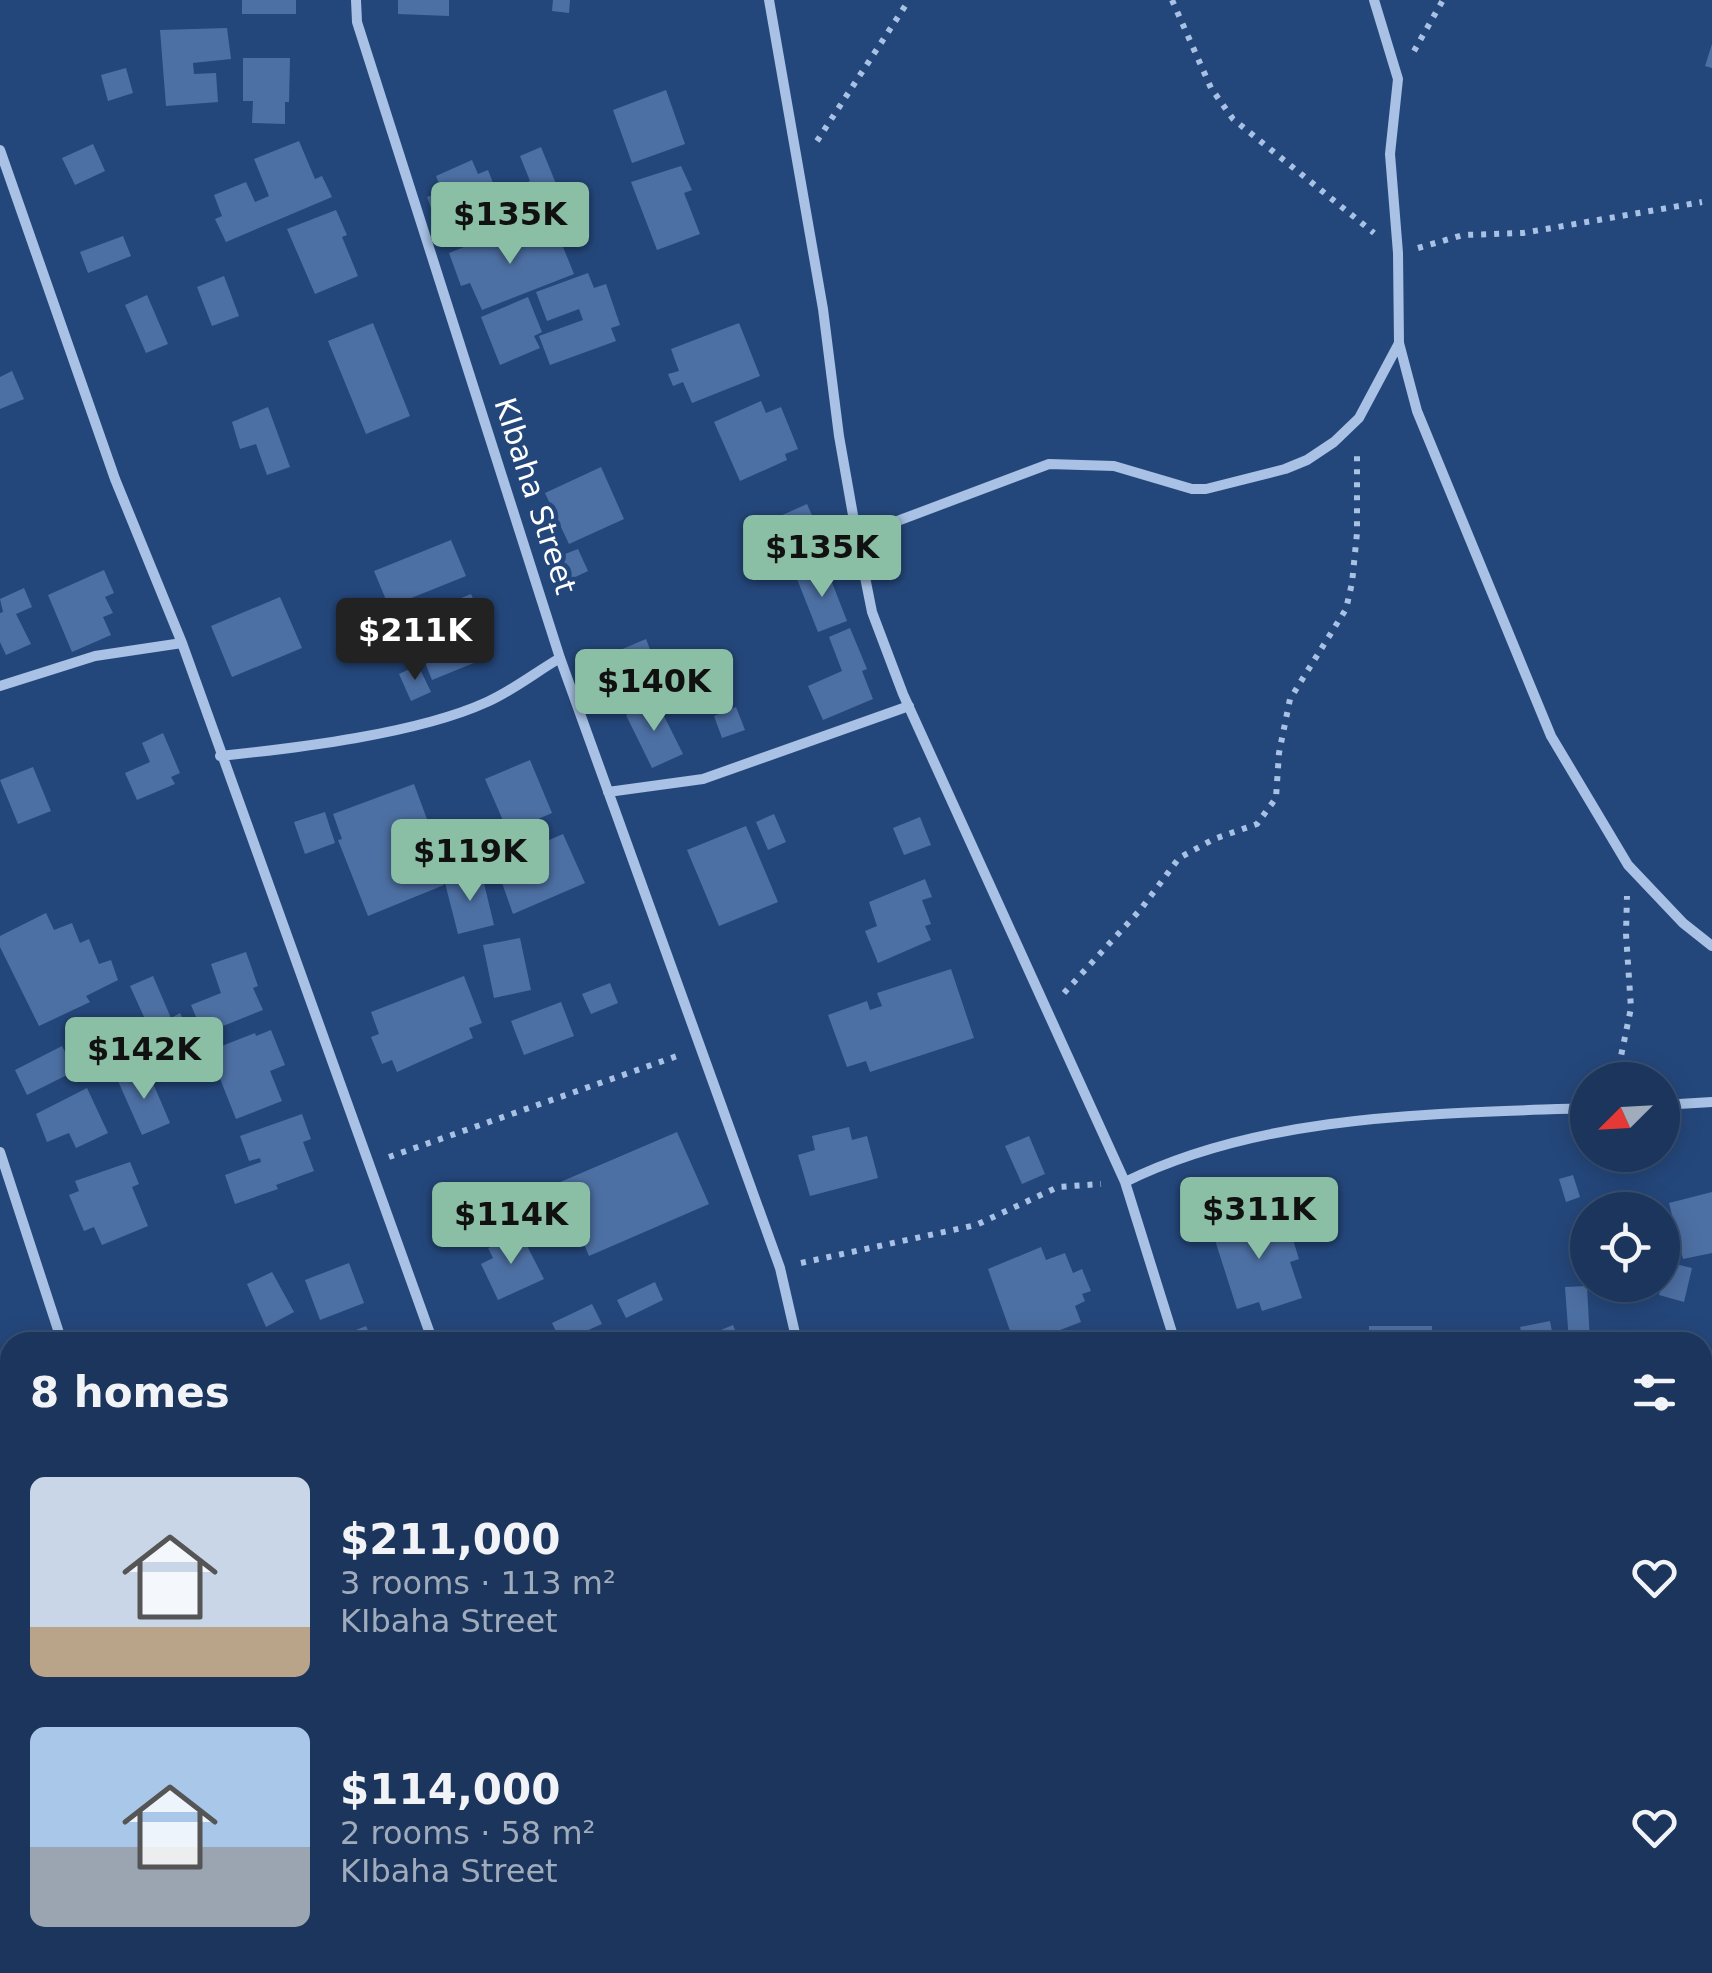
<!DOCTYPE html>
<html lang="en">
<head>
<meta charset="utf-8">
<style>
	body { margin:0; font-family:"DejaVu Sans",sans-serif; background:#243d62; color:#f1f3f6; height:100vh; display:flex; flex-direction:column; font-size:38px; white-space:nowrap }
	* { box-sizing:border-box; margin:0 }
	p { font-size:32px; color:#a0abbb }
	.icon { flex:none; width:55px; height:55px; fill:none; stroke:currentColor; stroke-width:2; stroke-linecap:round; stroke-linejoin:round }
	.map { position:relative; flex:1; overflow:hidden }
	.side { position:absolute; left:0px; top:1332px; width:1712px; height:642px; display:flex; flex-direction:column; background:#1b355c; border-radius:30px 30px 0 0; box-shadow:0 5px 25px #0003,0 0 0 2px #395072 }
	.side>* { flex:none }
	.needle { width:65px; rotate:246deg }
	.controls { position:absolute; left:1570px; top:1062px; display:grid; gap:20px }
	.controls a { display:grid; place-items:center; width:110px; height:110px; border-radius:50%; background:#1b355c; box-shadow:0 5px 25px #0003,0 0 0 2px #395072; font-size:50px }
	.price { position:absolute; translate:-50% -85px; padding:0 22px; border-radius:10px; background:#8abfa5; color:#111; font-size:32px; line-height:65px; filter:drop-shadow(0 2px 5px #0008) }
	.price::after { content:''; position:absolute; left:50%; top:60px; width:30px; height:22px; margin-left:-15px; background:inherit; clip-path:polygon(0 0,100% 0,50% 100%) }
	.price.on { background:#222; color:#fff }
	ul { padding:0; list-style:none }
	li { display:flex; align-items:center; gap:30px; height:250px; padding:0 30px }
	li span { display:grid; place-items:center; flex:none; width:280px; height:200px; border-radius:15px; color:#555 }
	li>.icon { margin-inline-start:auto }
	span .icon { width:120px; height:120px; fill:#fffc; stroke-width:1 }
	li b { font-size:42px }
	h2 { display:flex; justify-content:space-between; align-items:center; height:120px; padding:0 30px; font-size:42px }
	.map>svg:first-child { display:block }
</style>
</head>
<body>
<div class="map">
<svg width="1712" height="1973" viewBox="0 0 1712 1973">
	<rect width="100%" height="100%" fill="#24477b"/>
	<!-- building -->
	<path fill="#4d70a4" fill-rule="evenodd" d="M242,0H296V14H242Z
		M398,0H449V16L398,14Z
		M553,0H570L569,13L552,11Z
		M227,28L231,59L193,63L194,74L216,73L218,102L166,106L160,30Z
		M1712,44V68L1705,66Z
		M243,58H290L289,102H285V124L252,123L253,101H243Z
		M126,68L133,93L108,101L101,75Z
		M666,90L685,144L632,163L613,110Z
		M299,141L315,179L322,176L332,197L226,242L215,219L222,216L214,195L246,182L255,202L269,196L254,159Z
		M93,144L105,171L75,185L62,158Z
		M541,147L561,196L509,217L499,194L530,181L520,156Z
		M472,160L478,174L488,170L505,214L441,236L427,197L442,191L436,176Z
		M681,166L692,190L684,193L700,234L657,250L631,182Z
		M336,210L347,235L342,237L358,276L315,294L287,229Z
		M509,229L516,248L557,232L574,274L482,310L470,283L461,286L449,253Z
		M123,236L131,256L88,273L80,252Z
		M588,273L594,288L606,284L620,325L611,328L616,341L550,365L539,336L583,320L579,309L547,321L536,292Z
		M224,276L239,316L212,326L197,287Z
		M147,295L168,344L146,353L125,305Z
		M528,297L542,332L534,336L540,348L500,365L481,317Z
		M373,323L410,416L366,434L328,341Z
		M739,323L760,376L692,403L683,382L673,386L668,374L679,371L671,349Z
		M12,371L24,399L0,409V377Z
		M761,401L766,413L781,407L798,449L785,454L787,460L740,481L714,422Z
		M268,407L290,467L267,475L256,444L240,449L232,422Z
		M601,467L624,519L569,544L545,493Z
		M807,504L819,531L781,548L769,521Z
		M451,540L466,576L389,607L374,571Z
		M578,549L588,571L571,579L560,556Z
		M826,567L847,621L818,632L797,579Z
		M104,570L114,593L105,597L113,613L103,617L111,635L72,652L48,595Z
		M24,588L32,607L16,614L31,644L6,655L0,642V613L3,612L0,599Z
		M471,594L484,623L478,625L491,656L432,680L408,620Z
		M280,597L302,648L232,677L211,626Z
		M850,628L867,669L862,671L873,699L823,720L808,686L842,671L829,637Z
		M646,639L662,680L615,699L599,659Z
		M418,665L431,692L411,701L399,674Z
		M656,700L683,754L652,768L626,715Z
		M736,707L745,730L722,738L714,716Z
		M163,733L180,773L171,777L175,784L137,800L125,773L150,762L142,743Z
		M530,760L552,813L508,832L485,779Z
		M33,767L51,811L18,824L0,780Z
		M414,784L445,868L438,870L444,885L368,916L338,840L342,839L333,814ZM405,851L413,872L405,875L397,854Z
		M325,812L335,843L305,854L294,822Z
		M774,814L786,842L768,850L756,822Z
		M920,817L931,845L904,855L893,828Z
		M746,826L778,902L719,926L687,850Z
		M563,834L585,883L513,914L490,849L514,840L519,853Z
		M482,875L494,925L458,934L445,883Z
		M925,879L932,897L922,900L931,924L925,926L931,940L878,963L865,931L877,926L869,902Z
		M46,913L54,930L72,923L80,943L89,939L99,964L111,960L118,980L86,996L90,1002L39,1026L0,947V936Z
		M520,938L531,990L494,998L483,945Z
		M246,952L258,986L253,988L263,1010L203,1034L191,1005L221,993L211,964Z
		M951,969L974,1038L870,1072L866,1061L847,1067L828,1015L867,1001L870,1010L882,1006L877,993Z
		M153,976L171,1018L180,1013L195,1043L156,1061L143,1030L149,1028L130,986Z
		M464,976L482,1023L469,1028L473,1038L397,1072L392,1060L382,1064L371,1037L379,1034L371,1012Z
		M610,983L618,1003L591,1014L582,994Z
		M561,1002L574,1036L524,1055L511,1021Z
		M271,1030L285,1065L270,1071L282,1101L236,1119L209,1051L255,1033L256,1036Z
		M62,1046L75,1071L27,1095L15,1070Z
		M147,1069L170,1123L142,1135L118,1081Z
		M87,1088L108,1133L76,1148L69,1133L47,1142L36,1114Z
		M302,1114L311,1139L303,1142L314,1171L276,1185L278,1189L235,1204L225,1175L261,1162L260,1158L249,1161L240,1136Z
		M849,1127L852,1140L867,1136L878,1178L810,1196L798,1155L815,1150L812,1136Z
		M677,1132L709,1204L589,1256L558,1183Z
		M1029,1136L1045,1174L1022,1184L1005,1146Z
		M130,1162L139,1184L132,1187L148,1226L102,1245L94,1227L84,1231L69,1195L79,1191L75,1181Z
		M1573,1175L1580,1197L1566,1202L1559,1179Z
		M1712,1192V1253L1683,1259L1669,1203Z
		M1268,1209L1272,1219L1276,1218L1280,1233L1290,1230L1299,1259L1290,1262L1302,1298L1262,1311L1259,1302L1237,1309L1214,1237L1227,1233L1224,1226Z
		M1588,1229V1281L1583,1282L1575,1231Z
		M521,1234L544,1279L498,1300L481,1264L493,1258L488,1248Z
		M1041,1247L1046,1260L1065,1253L1073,1273L1082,1269L1091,1291L1082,1294L1085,1301L1075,1306L1081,1322L1029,1342L1024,1339L1014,1342L988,1269Z
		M1667,1262L1692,1268L1684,1302L1659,1295Z
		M349,1263L364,1303L320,1320L305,1280Z
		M272,1272L294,1312L266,1327L247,1284Z
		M655,1282L663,1300L626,1318L617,1300Z
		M1587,1286L1590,1342H1569L1565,1287Z
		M592,1304L602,1324L561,1342L552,1323Z
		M1550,1321L1554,1342H1524L1520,1327Z
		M733,1325L740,1342H706L704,1337Z
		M366,1326L373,1342H326Z
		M1369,1326H1432V1342H1369Z
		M1513,1331L1514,1342H1487L1486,1332Z
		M1688,1331L1692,1342H1673L1671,1337Z
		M1712,1724V1768L1702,1765V1751Z
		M1702,1795H1712V1878H1702Z
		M0,1937H2L8,1973H0Z
		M692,1965H740L741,1973H693Z
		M822,1965H874L875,1967L824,1973Z
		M1000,1965H1048L1049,1973H1000Z
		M1139,1965H1202V1973H1139Z
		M1632,1965H1700L1699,1973H1631Z"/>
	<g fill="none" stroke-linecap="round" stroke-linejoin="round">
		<!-- path -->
		<path stroke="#a8c1e4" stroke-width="6" stroke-dasharray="5 8" stroke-linecap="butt" d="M1172,0L1211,88L1233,119L1374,233
			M1414,51L1443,0
			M817,141L909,0
			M1418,248L1463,235L1523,233L1702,202
			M1064,993L1141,909L1179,858L1214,839L1257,824L1276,798L1279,753L1290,699L1346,609L1352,583L1357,533V449
			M1616,1080L1631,1008L1626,934L1627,896
			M389,1157L680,1055
			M801,1263L976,1225L1058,1187L1101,1184"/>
		<!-- street -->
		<path stroke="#a8c1e4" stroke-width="10" d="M356,0L357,22L560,658L780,1268L797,1342
			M769,0L823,309L839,436L856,532L872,612L903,694L1125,1182L1175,1342
			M1374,0L1398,79L1390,154L1398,253L1399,343L1417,411L1551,736L1628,865L1683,923L1712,946
			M0,150L115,479L182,643L433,1342
			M856,532L892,523L1049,464L1114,466L1192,489H1206L1285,469L1307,460L1334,442L1359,418L1399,343
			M0,686L95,656L182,643
			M220,756C297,748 417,734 487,702C512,691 536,672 560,658
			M608,792L703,779L909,706
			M1662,1105L1712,1102
			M0,1152L62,1342
			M1125,1182C1265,1113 1434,1114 1588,1108
			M1702,1597H1712
			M561,1965V1973
			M909,1965V1973
			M1264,1965V1973
			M214,1973V1965"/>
	</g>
	<g text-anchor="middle" stroke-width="9" stroke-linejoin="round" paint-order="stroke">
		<!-- street labels -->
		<g font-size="30" fill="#fff" stroke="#24477b">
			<text transform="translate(535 496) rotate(72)" y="10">KIbaha Street</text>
		</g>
	</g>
</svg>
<div class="controls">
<a><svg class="needle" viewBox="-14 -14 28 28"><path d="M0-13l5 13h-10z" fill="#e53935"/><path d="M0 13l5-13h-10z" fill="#a0abbb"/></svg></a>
<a><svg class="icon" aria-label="locate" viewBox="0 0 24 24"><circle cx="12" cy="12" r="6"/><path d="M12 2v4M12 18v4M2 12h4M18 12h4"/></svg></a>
</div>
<b class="price" style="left:510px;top:267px">$135K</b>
<b class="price" style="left:822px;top:600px">$135K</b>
<b class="price on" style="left:415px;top:683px">$211K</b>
<b class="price" style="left:654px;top:734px">$140K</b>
<b class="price" style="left:470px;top:904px">$119K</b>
<b class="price" style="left:144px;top:1102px">$142K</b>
<b class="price" style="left:1259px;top:1262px">$311K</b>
<b class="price" style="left:511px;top:1267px">$114K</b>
<section class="side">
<h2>8 homes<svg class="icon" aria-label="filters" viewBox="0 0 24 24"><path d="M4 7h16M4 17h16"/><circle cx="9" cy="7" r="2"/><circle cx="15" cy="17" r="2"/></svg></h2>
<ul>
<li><span style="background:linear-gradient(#c9d6e8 75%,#b9a48a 0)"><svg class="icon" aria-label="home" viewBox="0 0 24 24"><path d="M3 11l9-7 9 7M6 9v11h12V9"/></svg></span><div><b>$211,000</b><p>3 rooms · 113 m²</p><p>KIbaha Street</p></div><svg class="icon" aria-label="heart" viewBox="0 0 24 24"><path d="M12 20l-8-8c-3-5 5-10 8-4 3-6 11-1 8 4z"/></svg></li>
<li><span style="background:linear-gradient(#a9c7e8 60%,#9aa5b1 0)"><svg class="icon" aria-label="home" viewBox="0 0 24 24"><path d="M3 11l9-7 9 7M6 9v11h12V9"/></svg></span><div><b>$114,000</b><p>2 rooms · 58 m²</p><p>KIbaha Street</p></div><svg class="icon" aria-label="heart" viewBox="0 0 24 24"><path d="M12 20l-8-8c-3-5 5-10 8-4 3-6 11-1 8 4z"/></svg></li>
</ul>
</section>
</div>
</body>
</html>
